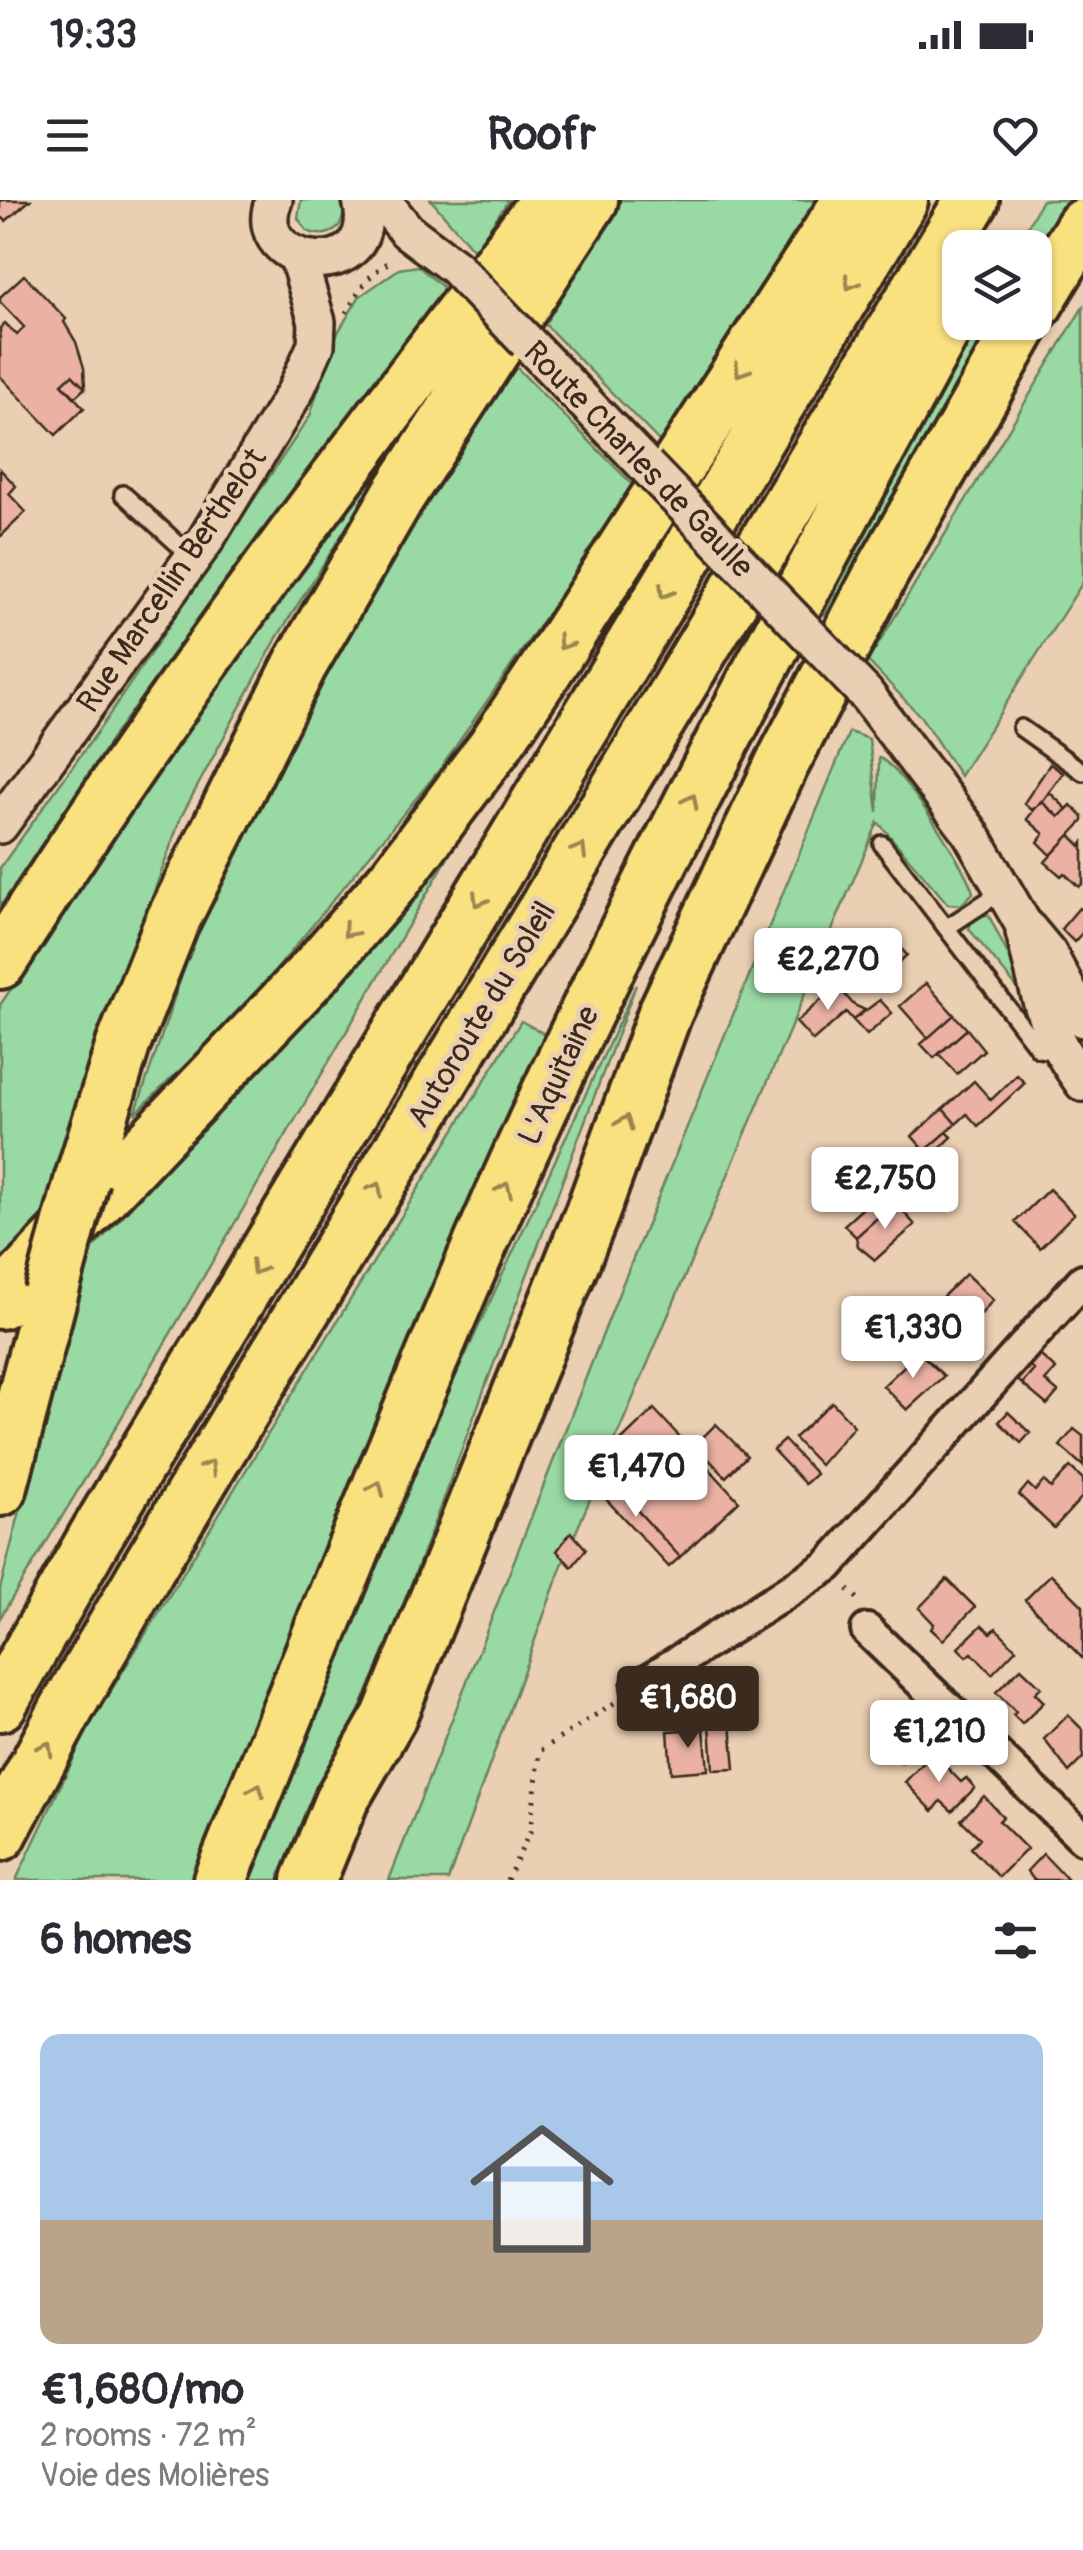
<!DOCTYPE html>
<html lang="en">
<head>
<meta charset="utf-8">
<style>
	body { margin:0; font-family:Pangolin,sans-serif; background:#f7f7f7; color:#2b2b33; height:100vh; display:flex; flex-direction:column; font-size:38px; white-space:nowrap }
	* { box-sizing:border-box; margin:0 }
	p { font-size:32px; color:#7c7c81 }
	.icon { flex:none; width:55px; height:55px; fill:none; stroke:currentColor; stroke-width:2; stroke-linecap:round; stroke-linejoin:round }
	.map { position:relative; height:1680px; overflow:hidden }
	.drawer { display:flex; flex-direction:column; background:#fff; flex:1 }
	.drawer>* { flex:none }
	.fabs { position:absolute; left:942px; top:30px; display:grid; gap:20px }
	.fabs a { display:grid; place-items:center; width:110px; height:110px; border-radius:20px; background:#fff; box-shadow:0 2px 8px #0004; font-size:50px }
	.price { position:absolute; translate:-50% -85px; padding:0 22px; border-radius:10px; background:#fff; color:#222; font-size:32px; line-height:65px; filter:drop-shadow(0 2px 5px #0008) }
	.price::after { content:''; position:absolute; left:50%; top:60px; width:30px; height:22px; margin-left:-15px; background:inherit; clip-path:polygon(0 0,100% 0,50% 100%) }
	.price.current { background:#3b2a1e; color:#fff }
	ul { padding:0; list-style:none }
	li { display:grid; align-content:center; gap:20px; height:530px; padding:0 40px }
	li+li { border-top:2px solid #e1e1e2 }
	li span { display:grid; place-items:center; height:310px; border-radius:20px; color:#555 }
	li>.icon { margin-inline-start:auto }
	span .icon { width:180px; height:180px; fill:#fffc; stroke-width:1 }
	li b { font-size:42px }
	h2 { display:flex; justify-content:space-between; align-items:center; height:120px; padding:0 40px; font-size:42px }
	.status { display:flex; justify-content:space-between; align-items:center; height:70px; padding:0 50px; background:#fff; direction:ltr }
	.status svg { height:28px; fill:currentColor }
	header { display:flex; justify-content:space-between; align-items:center; height:130px; padding:0 40px; background:#fff; font-size:45px; font-weight:800 }
	.map>svg:first-child { display:block }
</style>
</head>
<body>
<div class="status"><b>19:33</b><svg viewBox="0 0 49 12"><path d="M0 12V9h3v3zM5 12V6h3v6zM10 12V3h3v9zM15 12V0h3v12zM26 1h20v11H26zM47 4h2v5h-2z"/></svg></div>
<header><svg class="icon" aria-label="menu" viewBox="0 0 24 24"><path d="M4 6h16M4 12h16M4 18h16"/></svg>Roofr<svg class="icon" aria-label="heart" viewBox="0 0 24 24"><path d="M12 20l-8-8c-3-5 5-10 8-4 3-6 11-1 8 4z"/></svg></header>
<div class="map">
<svg width="1083" height="1680" viewBox="0 0 1083 1680">
	<rect width="100%" height="100%" fill="#ebcfb2"/>
	<filter id="ink" filterUnits="userSpaceOnUse"><feTurbulence type="fractalNoise" baseFrequency=".01" numOctaves="2"/><feDisplacementMap in="SourceGraphic" scale="20" xChannelSelector="R" yChannelSelector="G"/><feConvolveMatrix kernelMatrix="1 2 1 2 8 2 1 2 1" color-interpolation-filters="sRGB"/></filter>
	<g filter="url(#ink)">
		<!-- green -->
		<path fill="#99daa4" stroke="#6a8261" stroke-width="2.5" d="M301,0H341C350,24 331,42 307,31L298,18Z
			M431,0H509L474,50Z
			M619,0H816L661,243L539,118Z
			M1042,0H1077L1035,69V48H1016Z
			M418,66L444,88L121,525L0,707V668L103,524L310,216L334,139L359,97L399,69Z
			M1083,107V382L960,576L921,517L868,461Z
			M973,123H1002L825,415L813,404Z
			M512,163L635,287L440,569L249,803L135,914L205,707L341,435Z
			M424,205L278,436L181,617L122,781L51,1009L0,1061V805L405,215Z
			M849,532L869,539L878,612L879,558C899,563 969,671 973,693L961,705L948,704L878,622L562,1365L448,1680H389L621,1088Z
			M464,630L99,1256L0,1418V1389L85,1057L317,805Z
			M980,715L989,716L1022,783L1018,789L969,729L971,722Z
			M636,785L392,1435L286,1680H245L424,1245Z
			M521,821L552,838L201,1680H16L88,1528Z"/>
		<!-- building -->
		<path fill="#ebb2a4" stroke="#3b2a1e" stroke-width="2.5" d="M0,0H30L6,21L3,18L0,20Z
			M24,75L66,119L64,122L76,142L84,168L85,188L72,175L62,184L84,208L56,235L0,176V128L5,123L17,135L24,127L0,102V97Z
			M72,175L85,188L75,197L62,184Z
			M0,269L16,286L9,294L26,312L0,337Z
			M1050,564L1063,573L1042,602L1032,610L1024,603Z
			M1049,592L1067,609L1059,617L1042,602Z
			M1041,601L1059,617L1071,605L1083,617V621L1051,655L1038,642L1044,634L1027,619Z
			M1070,635L1081,646L1083,643V683L1079,687L1064,673L1061,676L1045,662Z
			M1079,708L1083,711V732L1074,742L1061,729Z
			M891,738L907,755L883,777L866,759Z
			M926,783L954,815L928,838L900,806Z
			M837,786L854,805L865,810L853,820L846,812L813,841L796,822Z
			M880,800L892,813L867,835L853,820Z
			M954,815L967,829L934,858L921,844Z
			M967,829L984,850L957,874L939,854Z
			M1017,875L1025,883L978,926L967,914L956,924L943,909L974,881L991,900Z
			M943,909L956,924L925,951L912,936Z
			M947,932L952,937L931,957L925,951Z
			M884,989L895,1002L856,1037L844,1025Z
			M1049,989L1074,1014L1040,1048L1015,1022Z
			M895,1002L915,1025L875,1060L858,1046L856,1037Z
			M966,1074L993,1100L981,1114L976,1109L957,1128L934,1105Z
			M1034,1150L1056,1169L1045,1181L1058,1192L1047,1205L1022,1184L1034,1170L1024,1161Z
			M919,1152L944,1176L907,1210L883,1186Z
			M1024,1161L1034,1170L1022,1184L1012,1175Z
			M832,1202L854,1226L820,1265L794,1238Z
			M654,1209L739,1301L680,1357L596,1265Z
			M1008,1212L1030,1233L1021,1243L999,1222Z
			M716,1224L747,1256L726,1277L695,1245Z
			M1074,1229L1083,1236V1266L1060,1246Z
			M784,1240L816,1274L805,1284L773,1250Z
			M1070,1267L1083,1279V1296L1054,1328L1019,1295L1028,1284L1035,1291L1044,1281L1051,1288Z
			M603,1273L680,1357L669,1367L592,1284Z
			M571,1332L586,1349L572,1367L557,1351Z
			M1051,1374L1083,1406V1459L1025,1400Z
			M947,1379L975,1407L943,1440L931,1429L934,1424L919,1408Z
			M982,1425L991,1433L996,1428L1016,1449L992,1474L972,1453L967,1457L958,1448Z
			M1021,1468L1041,1487L1035,1493L1044,1502L1022,1524L1013,1515L1016,1512L996,1492Z
			M894,1514L913,1533L916,1530L925,1538L901,1563L893,1554L890,1558L870,1537Z
			M1068,1515L1083,1530V1558L1069,1572L1044,1539Z
			M731,1523L735,1569L713,1570L710,1524Z
			M704,1529L708,1570L671,1573L668,1531Z
			M933,1553L961,1582L966,1578L975,1588L952,1611L941,1601L933,1611L905,1582Z
			M984,1596L1003,1617L999,1621L1027,1649L999,1677L971,1648L980,1638L961,1620Z
			M1043,1654L1068,1680H1034L1027,1671Z"/>
		<g fill="none" stroke-linecap="round" stroke-linejoin="round">
			<!-- service casing -->
			<g stroke="#3b2a1e" stroke-width="22">
				<path id="service" d="M123,294L193,358
					M1021,528L1083,572
					M882,644L1039,849L1061,852
					M946,728L1004,690"/>
			</g>
			<!-- minor casing -->
			<g stroke="#3b2a1e" stroke-width="38">
				<path id="minor" d="M867,1430L1083,1638
					M638,1487L828,1366L1083,1080"/>
			</g>
			<!-- tertiary casing -->
			<g stroke="#3b2a1e" stroke-width="42">
				<path id="tertiary" d="M274,0C244,69 383,89 361,0
					M373,0L391,11L407,31L455,67
					M527,142L646,266
					M865,493L970,632L1022,722L1048,753L1083,819
					M0,625L205,341L295,192L316,145L317,122L298,58
					M1024,732C1041,798 1041,826 1083,883"/>
			</g>
			<!-- motorway casing -->
			<g stroke="#3b2a1e" stroke-width="60">
				<path id="motorway" d="M1035,105L1083,26
					M0,762C167,497 358,248 548,0
					M82,978L123,845L171,724L300,465L398,296L591,0
					M0,1102L317,769L394,680L494,547L543,474L850,0
					M0,1289L51,1094
					M0,1504L95,1337L901,0
					M0,1634L67,1508L148,1368L972,0
					M220,1680C320,1436 414,1190 522,950C654,660 807,380 960,100
					M309,1680L342,1599L389,1517L592,1013L665,813L781,566L881,374L1024,122"/>
			</g>
			<!-- path -->
			<path stroke="#3b2a1e" stroke-width="5" stroke-dasharray="2.5 8" stroke-linecap="butt" d="M346,113C359,91 369,71 394,60
				M848,1389L862,1403
				M507,1680L530,1632L540,1551L617,1501"/>
			<!-- service -->
			<use href="#service" stroke="#ebcfb2" stroke-width="15"/>
			<!-- minor -->
			<use href="#minor" stroke="#ebcfb2" stroke-width="30"/>
			<!-- tertiary -->
			<use href="#tertiary" stroke="#ebcfb2" stroke-width="35"/>
			<!-- motorway -->
			<use href="#motorway" stroke="#fae180" stroke-width="52"/>
			<!-- tertiary-bridge casing -->
			<g stroke="#3b2a1e" stroke-width="42" stroke-linecap="butt">
				<path id="tertiary-bridge" d="M455,67L527,142
					M646,266L865,493"/>
			</g>
			<!-- motorway-bridge casing -->
			<g stroke="#3b2a1e" stroke-width="60" stroke-linecap="butt">
				<path id="motorway-bridge" d="M51,1094L82,978"/>
			</g>
			<!-- tertiary-bridge -->
			<use href="#tertiary-bridge" stroke="#ebcfb2" stroke-width="35"/>
			<!-- motorway-bridge -->
			<use href="#motorway-bridge" stroke="#fae180" stroke-width="52"/>
		</g>
		<!-- one-way arrows -->
		<defs><path id="oneway-chevron" d="M-2-3.5L2.5 0L-2 3.5" fill="none" stroke-width="1.6" stroke-linecap="round" stroke-linejoin="round" transform="scale(2.5)"/></defs>
		<g stroke="#9a864f">
			<use href="#oneway-chevron" transform="translate(851 83) rotate(121)"/>
			<use href="#oneway-chevron" transform="translate(741 170) rotate(123)"/>
			<use href="#oneway-chevron" transform="translate(665 392) rotate(121)"/>
			<use href="#oneway-chevron" transform="translate(564 443) rotate(123)"/>
			<use href="#oneway-chevron" transform="translate(691 601) rotate(-63)"/>
			<use href="#oneway-chevron" transform="translate(580 650) rotate(-59)"/>
			<use href="#oneway-chevron" transform="translate(479 700) rotate(121)"/>
			<use href="#oneway-chevron" transform="translate(349 731) rotate(131)"/>
			<use href="#oneway-chevron" transform="translate(625 922) rotate(-70)"/>
			<use href="#oneway-chevron" transform="translate(376 989) rotate(-59)"/>
			<use href="#oneway-chevron" transform="translate(505 989) rotate(-66)"/>
			<use href="#oneway-chevron" transform="translate(257 1068) rotate(121)"/>
			<use href="#oneway-chevron" transform="translate(209 1267) rotate(-59)"/>
			<use href="#oneway-chevron" transform="translate(377 1288) rotate(-67)"/>
			<use href="#oneway-chevron" transform="translate(46 1548) rotate(-62)"/>
			<use href="#oneway-chevron" transform="translate(257 1590) rotate(-68)"/>
		</g>
	</g>
	<g text-anchor="middle" stroke-width="9" stroke-linejoin="round" paint-order="stroke">
		<!-- street labels -->
		<g font-size="32" fill="#3b2a1e" stroke="#ebcfb2">
			<text transform="translate(639 259) rotate(46)" y="11">Route Charles de Gaulle</text>
			<text transform="translate(171 380) rotate(-56)" y="11">Rue Marcellin Berthelot</text>
			<text transform="translate(481 814) rotate(-59)" y="11">Autoroute du Soleil</text>
			<text transform="translate(558 875) rotate(-65)" y="11">L'Aquitaine</text>
		</g>
	</g>
</svg>
<div class="fabs">
<a><svg class="icon" aria-label="layers" viewBox="0 0 24 24"><path d="M12 4l9 5-9 5-9-5zM3 14l9 5 9-5"/></svg></a>
</div>
<b class="price" style="left:828px;top:813px">€2,270</b>
<b class="price" style="left:885px;top:1032px">€2,750</b>
<b class="price" style="left:913px;top:1181px">€1,330</b>
<b class="price" style="left:636px;top:1320px">€1,470</b>
<b class="price current" style="left:688px;top:1551px">€1,680</b>
<b class="price" style="left:939px;top:1585px">€1,210</b>
</div>
<section class="drawer">
<h2>6 homes<svg class="icon" aria-label="filters" viewBox="0 0 24 24"><path d="M4 7h16M4 17h16"/><circle cx="9" cy="7" r="2"/><circle cx="15" cy="17" r="2"/></svg></h2>
<ul>
<li><span style="background:linear-gradient(#a9c7e8 60%,#b9a48a 0)"><svg class="icon" aria-label="home" viewBox="0 0 24 24"><path d="M3 11l9-7 9 7M6 9v11h12V9"/></svg></span><div><b>€1,680/mo</b><p>2 rooms · 72 m²</p><p>Voie des Molières</p></div></li>
</ul>
</section>
</body>
</html>
